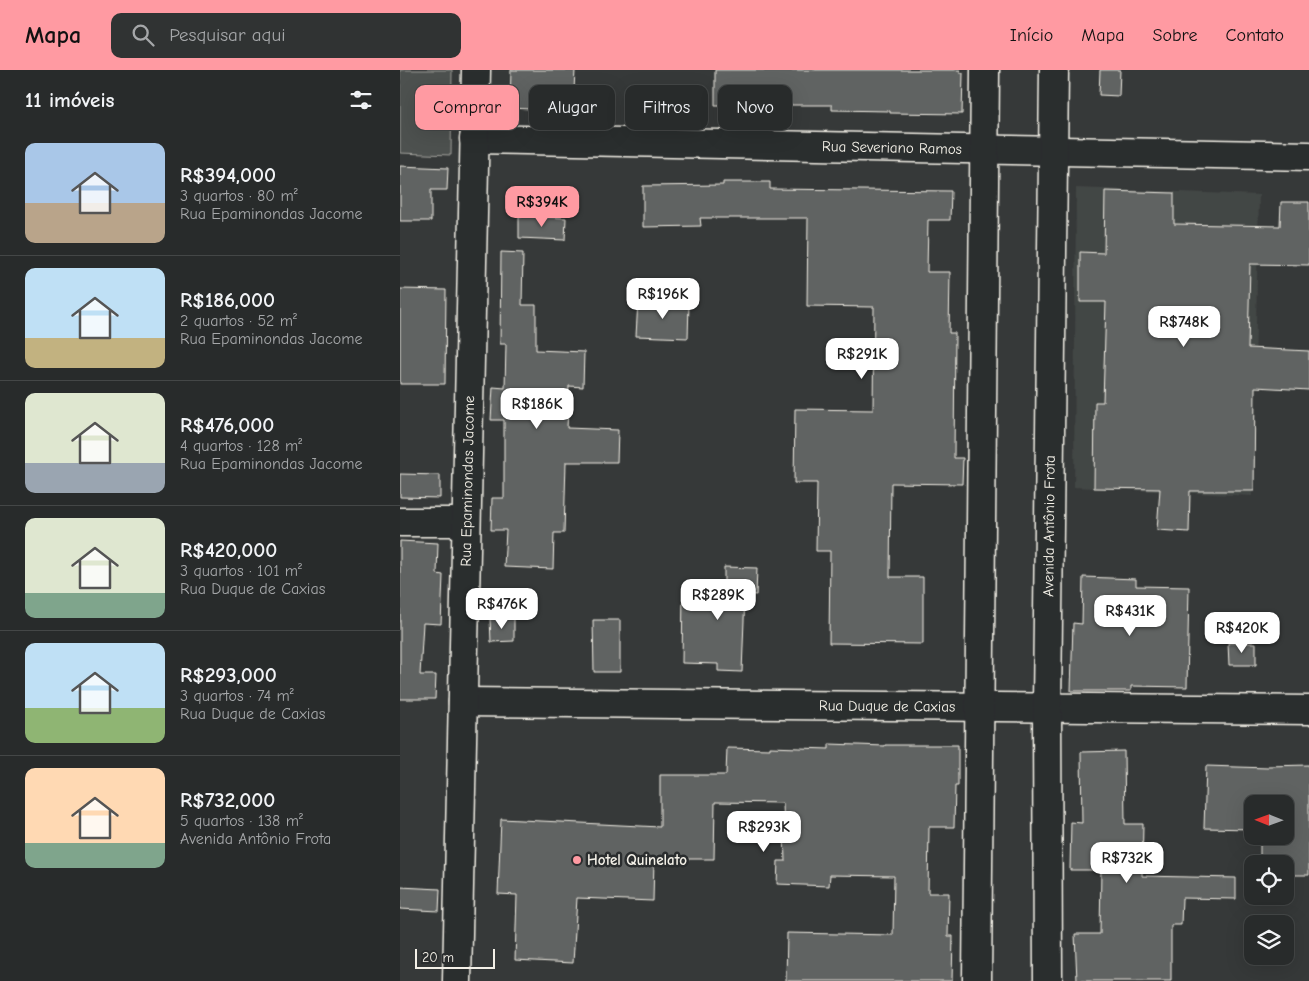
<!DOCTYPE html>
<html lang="pt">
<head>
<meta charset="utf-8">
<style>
	body { margin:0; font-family:"Comic Neue",sans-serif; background:#303333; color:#f1f3f6; height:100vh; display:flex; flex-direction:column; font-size:19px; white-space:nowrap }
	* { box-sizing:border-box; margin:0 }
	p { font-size:16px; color:#a5a7a9 }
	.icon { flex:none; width:28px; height:28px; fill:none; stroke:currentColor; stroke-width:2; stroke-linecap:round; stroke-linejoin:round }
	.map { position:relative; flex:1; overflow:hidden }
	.drawer { display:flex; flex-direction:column; background:#282b2b; width:400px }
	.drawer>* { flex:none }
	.banner { position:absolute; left:15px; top:15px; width:475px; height:45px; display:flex; gap:10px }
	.needle { width:32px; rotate:271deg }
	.fabs { position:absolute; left:844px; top:725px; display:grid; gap:10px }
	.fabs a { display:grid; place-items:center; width:50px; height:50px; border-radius:10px; background:#282b2b; box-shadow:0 5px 20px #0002,0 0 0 1px #444747; font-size:25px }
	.scale { position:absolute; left:15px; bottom:12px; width:80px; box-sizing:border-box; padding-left:5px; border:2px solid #f4f1e8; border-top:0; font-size:14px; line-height:18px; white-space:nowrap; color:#f4f1e8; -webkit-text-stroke:4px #2a2d2e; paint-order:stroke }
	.price { position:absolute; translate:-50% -42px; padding:0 11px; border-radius:10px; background:#fff; color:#222; font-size:16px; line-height:32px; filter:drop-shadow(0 1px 2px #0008) }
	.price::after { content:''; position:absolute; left:50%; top:30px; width:15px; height:11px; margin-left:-8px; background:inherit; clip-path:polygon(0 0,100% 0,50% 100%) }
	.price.active { background:#ff9aa2; color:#111 }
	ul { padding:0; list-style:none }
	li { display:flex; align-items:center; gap:15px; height:125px; padding:0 25px }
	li+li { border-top:1px solid #444747 }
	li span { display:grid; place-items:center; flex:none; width:140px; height:100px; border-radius:10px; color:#555 }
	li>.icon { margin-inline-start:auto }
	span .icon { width:60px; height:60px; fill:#fffc; stroke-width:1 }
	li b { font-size:21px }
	h2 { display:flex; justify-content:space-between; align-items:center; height:60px; padding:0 25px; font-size:21px }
	.tag { padding:0 18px; border-radius:10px; background:#282b2b; box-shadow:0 5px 20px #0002,0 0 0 1px #444747; font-size:18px; line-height:45px }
	.tag.active { background:#ff9aa2; color:#111 }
	header { display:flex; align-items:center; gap:30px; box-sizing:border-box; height:70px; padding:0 25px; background:#ff9aa2; color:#111 }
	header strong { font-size:24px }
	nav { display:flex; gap:28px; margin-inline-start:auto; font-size:18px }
	.search { width:350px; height:45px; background:#303333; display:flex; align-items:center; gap:12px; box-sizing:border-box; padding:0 18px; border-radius:10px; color:#a5a7a9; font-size:19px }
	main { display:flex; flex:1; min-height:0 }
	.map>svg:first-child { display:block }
</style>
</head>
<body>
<header>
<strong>Mapa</strong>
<div class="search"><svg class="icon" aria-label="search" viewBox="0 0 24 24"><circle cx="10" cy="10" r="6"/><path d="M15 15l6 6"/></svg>Pesquisar aqui</div>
<nav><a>Início</a><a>Mapa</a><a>Sobre</a><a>Contato</a></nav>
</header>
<main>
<section class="drawer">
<h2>11 imóveis<svg class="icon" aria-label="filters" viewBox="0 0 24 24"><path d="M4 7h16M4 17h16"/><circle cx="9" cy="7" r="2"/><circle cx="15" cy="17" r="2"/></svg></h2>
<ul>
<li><span style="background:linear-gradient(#a9c7e8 60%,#b9a48a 0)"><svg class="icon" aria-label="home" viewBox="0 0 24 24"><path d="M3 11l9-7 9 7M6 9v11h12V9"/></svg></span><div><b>R$394,000</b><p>3 quartos · 80 m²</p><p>Rua Epaminondas Jacome</p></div></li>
<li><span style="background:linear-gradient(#bfe0f5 70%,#c2b280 0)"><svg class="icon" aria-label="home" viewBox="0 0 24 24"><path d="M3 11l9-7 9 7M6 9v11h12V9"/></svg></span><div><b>R$186,000</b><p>2 quartos · 52 m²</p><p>Rua Epaminondas Jacome</p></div></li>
<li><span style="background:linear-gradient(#dfe7d0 70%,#9aa5b1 0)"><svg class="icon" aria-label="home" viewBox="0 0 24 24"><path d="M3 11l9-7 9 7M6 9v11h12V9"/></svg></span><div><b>R$476,000</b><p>4 quartos · 128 m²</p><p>Rua Epaminondas Jacome</p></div></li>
<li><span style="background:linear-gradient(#dfe7d0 75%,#7fa58c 0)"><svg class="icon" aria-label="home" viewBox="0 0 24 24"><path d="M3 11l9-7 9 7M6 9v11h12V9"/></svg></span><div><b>R$420,000</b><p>3 quartos · 101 m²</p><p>Rua Duque de Caxias</p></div></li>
<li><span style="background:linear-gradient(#bfe0f5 65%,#8fb573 0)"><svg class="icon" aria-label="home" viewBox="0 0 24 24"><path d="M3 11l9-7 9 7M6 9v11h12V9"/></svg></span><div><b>R$293,000</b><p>3 quartos · 74 m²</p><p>Rua Duque de Caxias</p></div></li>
<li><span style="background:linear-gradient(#ffd9b3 75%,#7fa58c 0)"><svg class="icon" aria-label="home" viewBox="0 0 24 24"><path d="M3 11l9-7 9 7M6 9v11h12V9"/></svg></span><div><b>R$732,000</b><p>5 quartos · 138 m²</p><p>Avenida Antônio Frota</p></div></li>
</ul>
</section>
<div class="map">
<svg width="909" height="911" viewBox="0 0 909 911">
	<rect width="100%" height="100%" fill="#363939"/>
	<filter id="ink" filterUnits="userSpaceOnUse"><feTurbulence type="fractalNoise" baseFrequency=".02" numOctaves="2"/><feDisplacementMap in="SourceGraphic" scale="10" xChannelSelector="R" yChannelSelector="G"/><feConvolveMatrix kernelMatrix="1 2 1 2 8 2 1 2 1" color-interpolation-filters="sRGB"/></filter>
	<g filter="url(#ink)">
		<!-- built -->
		<path fill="#434645" d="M676,118L859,125L852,426L674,417Z"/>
		<!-- green -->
		<path fill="#4e514f" stroke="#a1a19c" d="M0,0H52L51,85L0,83Z"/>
		<!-- building -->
		<path fill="#616362" stroke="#f4f1e8" d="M111,0H175L173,41L110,38Z
			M315,0H560V3H563L562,44L490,43V41L432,40V35H315Z
			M700,0H720L719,26L699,25Z
			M0,96L48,98L47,120H31V151H0Z
			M323,112H370V119L551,121L550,150H528L527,202H550L549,263H555L554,388H563L562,414L491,413L490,507H523V574L429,573L430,481H416L417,413H394L395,339L473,340L474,237L407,236L408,148H300L301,156L243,157V116L323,115Z
			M705,121L774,123V154L880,156L881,132H909V195L850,194L848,278L909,281V320L855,317L854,421H790L789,462L757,460L760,419L694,418L695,332H703L706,232H680V182L704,183Z
			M119,146L166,148L165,170L119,168Z
			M101,182L123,183L122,235H136V280L184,282L183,317L169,316L167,358L218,360L217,392H166L164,463H154L153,499L104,497L106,460H91L92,428H104V350H91L93,317L105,318L106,274H100Z
			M0,219L46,220L45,314H0Z
			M238,231L289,234L288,268L236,266Z
			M0,404L40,405V428L0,427Z
			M0,471L38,473L37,504L43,505L41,554L23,553L20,605H36L35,629H0Z
			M324,497L357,498L356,525L345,524L342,602L318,601V594L282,593L283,520H324Z
			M683,507L736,509V516L789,517L787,617L731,616V621H671L673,553L682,554Z
			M114,548V571L91,572L90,549Z
			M193,550H220V602H194Z
			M828,573H856V595H829Z
			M429,674L485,676V675H558V716H555L554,757H529L528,823H549L548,866H553L552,911H386L387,863L493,865L494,806L430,805L429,816L377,814L378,791H385L383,733L315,732L314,789H254L253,831L177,828L173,893L115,890L117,825L98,824L101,749L260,757V705H326L327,678L370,679V677L429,679Z
			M724,681L725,754H743L742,806L836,808V829L782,828L781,855H771V911H677L675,864H700L701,800H670L671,752L682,753L681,682Z
			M909,695V805H885V794H860V766H885V734H852V759L804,758L806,696L868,698V696Z
			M0,817L40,819L39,841L0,839Z"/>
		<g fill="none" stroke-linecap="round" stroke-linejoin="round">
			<!-- minor casing -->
			<g stroke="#f4f1e8" stroke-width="31">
				<g id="minor">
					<path id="s1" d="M74,69L909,86"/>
					<path d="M0,452H65"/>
					<path id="s2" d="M63,632L909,640"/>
					<path id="s3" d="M57,911L76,0"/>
				</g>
			</g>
			<!-- major casing -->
			<g stroke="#f4f1e8" stroke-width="31">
				<g id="major">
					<path d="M577,911L585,0"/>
					<path id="s4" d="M648,911L647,637L654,0"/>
				</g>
			</g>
			<!-- minor -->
			<use href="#minor" stroke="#2a2d2e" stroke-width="28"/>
			<!-- major -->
			<use href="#major" stroke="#2a2d2e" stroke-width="28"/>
		</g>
	</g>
	<!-- markers -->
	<circle fill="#ff9aa2" stroke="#2a2d2e" stroke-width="2" cx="177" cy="790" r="5"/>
	<g text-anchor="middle" stroke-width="5" stroke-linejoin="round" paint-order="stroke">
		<!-- street labels -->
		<g font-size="15" fill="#f4f1e8" stroke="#2a2d2e">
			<text dy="5" stroke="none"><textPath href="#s1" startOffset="418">Rua Severiano Ramos</textPath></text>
			<text dy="5" stroke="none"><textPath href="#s3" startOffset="500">Rua Epaminondas Jacome</textPath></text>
			<text dy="5" stroke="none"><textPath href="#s4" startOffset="455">Avenida Antônio Frota</textPath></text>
			<text dy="5" stroke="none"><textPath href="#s2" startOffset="424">Rua Duque de Caxias</textPath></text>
		</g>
		<!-- poi labels -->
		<g font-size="15" font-weight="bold" fill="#f4f1e8" stroke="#2a2d2e" text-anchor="start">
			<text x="187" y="795">Hotel Quinelato</text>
		</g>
	</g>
</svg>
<div class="fabs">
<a><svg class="needle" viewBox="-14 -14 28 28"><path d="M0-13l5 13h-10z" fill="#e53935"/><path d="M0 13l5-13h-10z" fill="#a5a7a9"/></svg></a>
<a><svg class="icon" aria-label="locate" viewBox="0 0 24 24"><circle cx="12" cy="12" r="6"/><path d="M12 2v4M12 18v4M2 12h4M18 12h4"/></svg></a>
<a><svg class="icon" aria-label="layers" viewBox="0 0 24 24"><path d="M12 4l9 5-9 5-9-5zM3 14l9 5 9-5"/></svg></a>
</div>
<div class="scale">20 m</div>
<b class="price active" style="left:142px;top:158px">R$394K</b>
<b class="price" style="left:263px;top:250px">R$196K</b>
<b class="price" style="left:784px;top:278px">R$748K</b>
<b class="price" style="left:462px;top:310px">R$291K</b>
<b class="price" style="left:137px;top:360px">R$186K</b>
<b class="price" style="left:318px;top:551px">R$289K</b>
<b class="price" style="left:102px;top:560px">R$476K</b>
<b class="price" style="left:730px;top:567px">R$431K</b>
<b class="price" style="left:842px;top:584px">R$420K</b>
<b class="price" style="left:364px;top:783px">R$293K</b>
<b class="price" style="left:727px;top:814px">R$732K</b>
<div class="banner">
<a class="tag active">Comprar</a>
<a class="tag">Alugar</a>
<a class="tag">Filtros</a>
<a class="tag">Novo</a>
</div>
</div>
</main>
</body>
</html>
